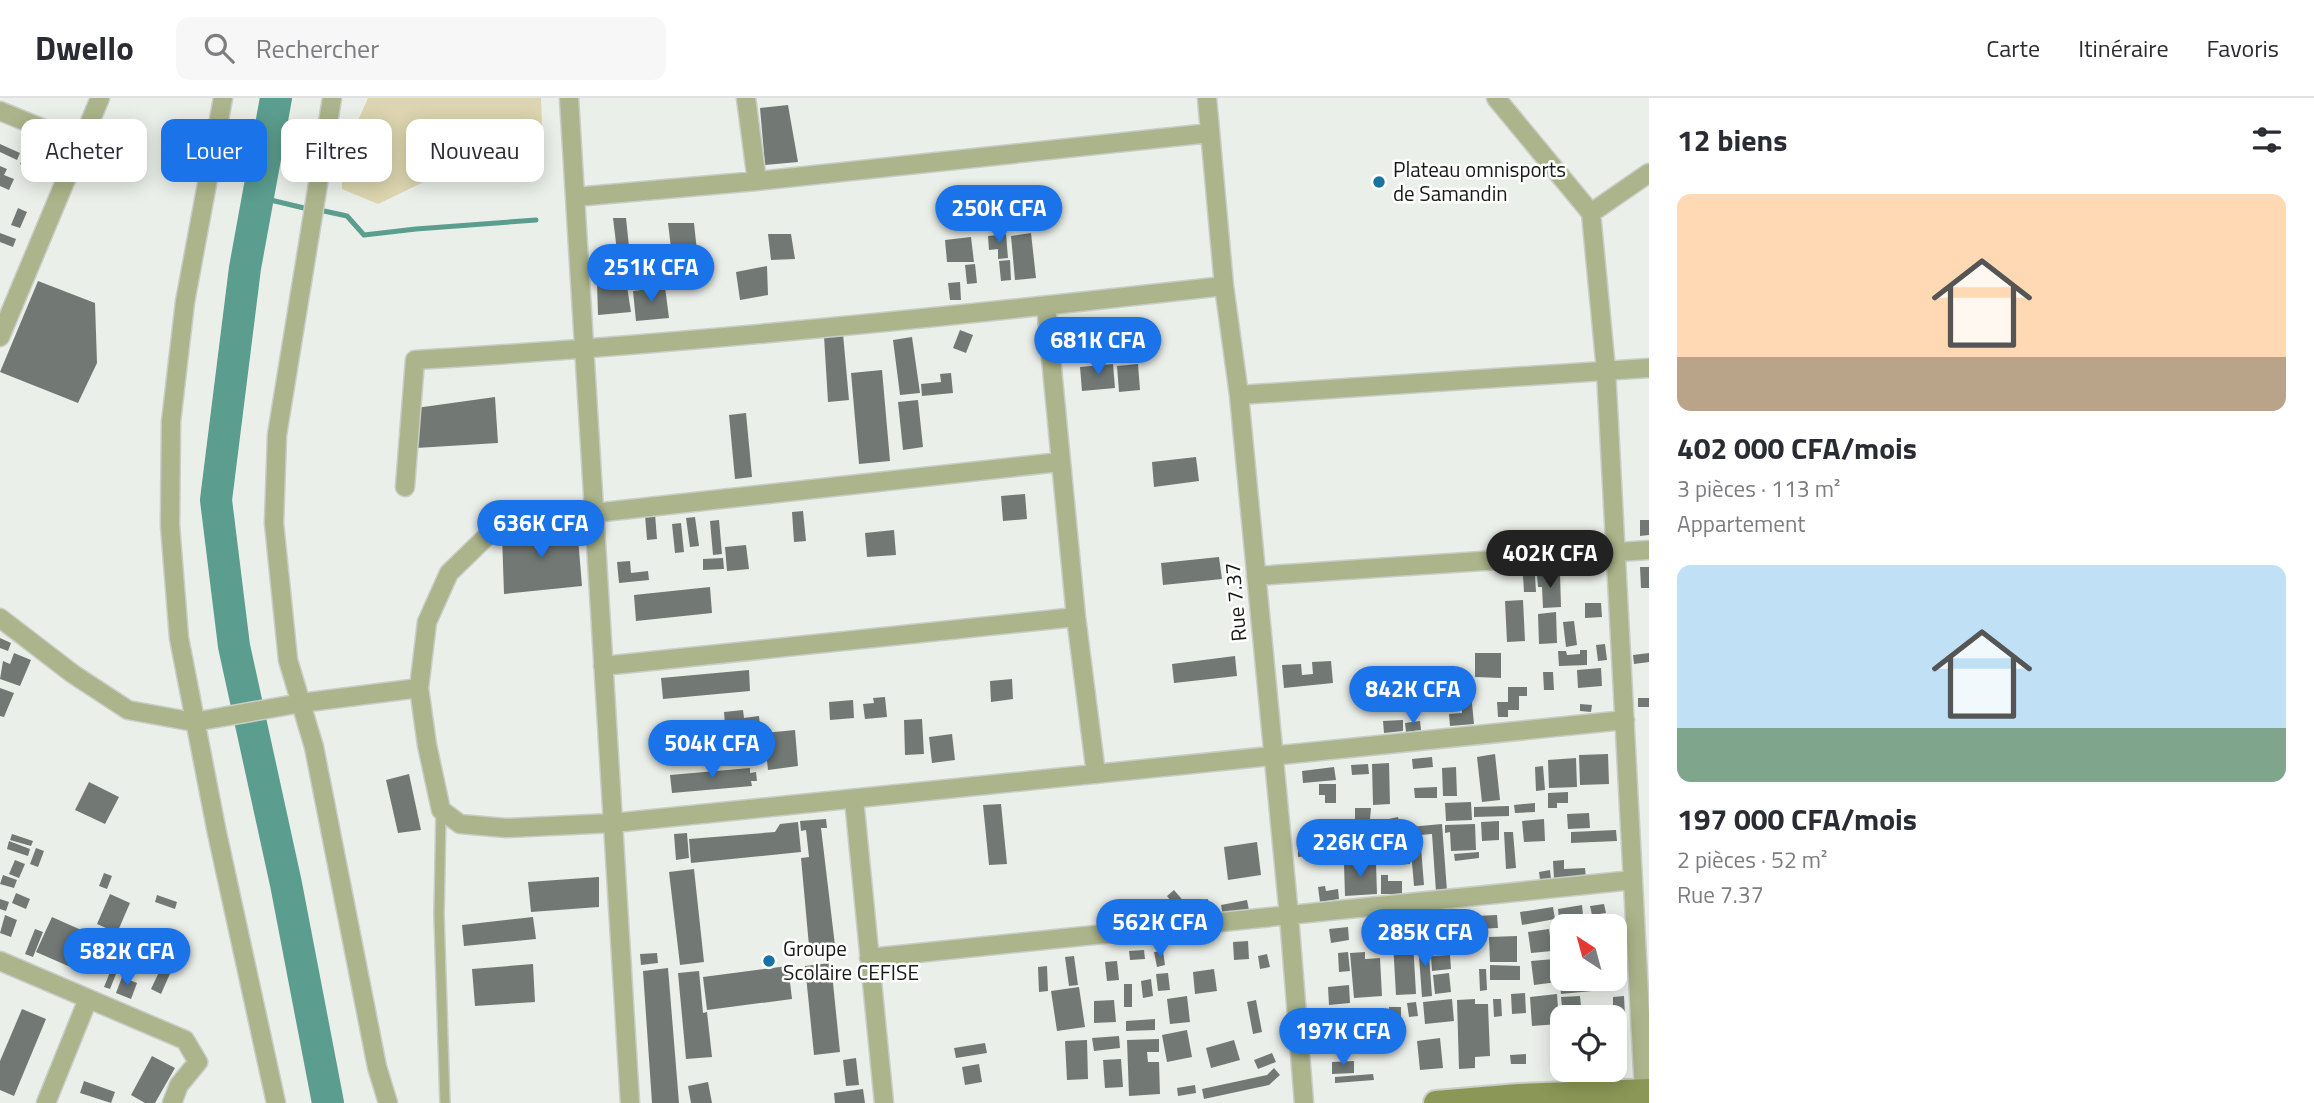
<!DOCTYPE html>
<html lang="fr">
<head>
<meta charset="utf-8">
<style>
	body { margin:0; font-family:"Titillium Web",sans-serif; background:#f7f7f7; color:#2b2b33; height:100vh; display:flex; flex-direction:column; font-size:26px; white-space:nowrap }
	* { box-sizing:border-box; margin:0 }
	p { font-size:23px; color:#7c7c81 }
	.icon { flex:none; width:38px; height:38px; fill:none; stroke:currentColor; stroke-width:2; stroke-linecap:round; stroke-linejoin:round }
	.map { position:relative; flex:1; overflow:hidden }
	.panel { display:flex; flex-direction:column; background:#fff; width:665px }
	.panel>* { flex:none }
	.guide { position:absolute; left:21px; top:21px; width:665px; height:63px; display:flex; gap:14px }
	.needle { width:46px; rotate:324deg }
	.controls { position:absolute; left:1550px; top:816px; display:grid; gap:14px }
	.controls a { display:grid; place-items:center; width:77px; height:77px; border-radius:14px; background:#fff; box-shadow:0 4px 18px #0003; font-size:35px }
	.price { position:absolute; translate:-50% -60px; padding:0 16px; border-radius:24px; background:#1a73e8; color:#fff; font-size:23px; line-height:46px; filter:drop-shadow(0 2px 4px #0008) }
	.price::after { content:''; position:absolute; left:50%; top:42px; width:21px; height:16px; margin-left:-10px; background:inherit; clip-path:polygon(0 0,100% 0,50% 100%) }
	.price.on { background:#222; color:#fff }
	ul { padding:0; list-style:none }
	li { display:grid; align-content:center; gap:14px; height:371px; padding:0 28px }
	li span { display:grid; place-items:center; height:217px; border-radius:14px; color:#555 }
	li>.icon { margin-inline-start:auto }
	span .icon { width:126px; height:126px; fill:#fffc; stroke-width:1 }
	li b { font-size:30px }
	h2 { display:flex; justify-content:space-between; align-items:center; height:84px; padding:0 28px; font-size:30px }
	.chip { padding:0 24px; border-radius:14px; background:#fff; box-shadow:0 4px 18px #0003; font-size:24px; line-height:63px }
	.chip.on { background:#1a73e8; color:#fff }
	header { display:flex; align-items:center; gap:42px; box-sizing:border-box; height:98px; padding:0 35px; background:#fff; border-bottom:2px solid #e1e1e2 }
	header strong { font-size:33px }
	nav { display:flex; gap:38px; margin-inline-start:auto; font-size:24px }
	.search { width:490px; height:63px; background:#f7f7f7; display:flex; align-items:center; gap:18px; box-sizing:border-box; padding:0 24px; border-radius:14px; color:#7c7c81; font-size:26px }
	main { display:flex; flex:1; min-height:0 }
	.map>svg:first-child { display:block }
</style>
</head>
<body>
<header>
<strong>Dwello</strong>
<div class="search"><svg class="icon" aria-label="search" viewBox="0 0 24 24"><circle cx="10" cy="10" r="6"/><path d="M15 15l6 6"/></svg>Rechercher</div>
<nav><a>Carte</a><a>Itinéraire</a><a>Favoris</a></nav>
</header>
<main>
<div class="map">
<svg width="1649" height="1005" viewBox="0 0 1649 1005">
	<rect width="100%" height="100%" fill="#ebefe9"/>
	<!-- green -->
	<path fill="#dcd5af" d="M368,0H541L542,27L378,106L342,91V59Z"/>
	<g fill="none" stroke-linecap="round" stroke-linejoin="round">
		<!-- stream -->
		<path stroke="#5b9d8e" stroke-width="5" d="M258,99L304,110
			M324,113L347,118L364,137L416,131L536,122"/>
		<!-- river -->
		<path stroke="#5b9d8e" stroke-width="32" d="M276,0L245,170L216,402L234,548L286,786L328,1005"/>
	</g>
	<!-- building -->
	<path fill="#727975" d="M788,7L798,64L765,67L760,10Z
		M0,46L20,55L17,62L0,54Z
		M25,56L44,65L38,75L20,66Z
		M0,68L7,71L4,77L14,81L9,92L0,88Z
		M18,110L27,114L20,130L11,127Z
		M613,120H626L632,177L620,178Z
		M668,125H694L699,172L674,175Z
		M0,135L16,141L13,149L0,144Z
		M1031,135L1036,180L1015,182L1011,138Z
		M768,136H791L795,161L771,162Z
		M1006,136L1008,160L998,161V151L989,152L988,138Z
		M971,139L974,164H947L945,142Z
		M1010,162L1011,182L1001,183L999,163Z
		M975,166L977,185L967,186L965,167Z
		M767,168L768,197L740,202L736,174Z
		M626,182L631,214L598,217L597,184Z
		M38,183L95,205L97,265L78,305L0,274Z
		M960,184L961,202H950L948,185Z
		M665,189L669,220L636,223L633,193Z
		M960,232L973,237L966,255L953,250Z
		M843,236L849,302L828,304L824,238Z
		M912,239L920,295L900,297L893,242Z
		M1113,266L1115,290L1082,293L1080,269Z
		M1138,266L1140,292L1119,294L1117,268Z
		M882,272L890,363L859,366L851,275Z
		M951,275L953,295L922,298L921,286L941,284L940,276Z
		M495,299L498,345L416,350V310Z
		M918,302L923,349L903,352L898,304Z
		M746,315L752,379L735,381L729,317Z
		M1196,359L1199,383L1154,389L1152,364Z
		M1025,396L1027,421L1003,423L1001,398Z
		M803,413L806,443L794,444L792,414Z
		M655,416L657,441L647,442L645,417Z
		M695,419L699,448L690,449L686,420Z
		M719,422L722,456L713,457L710,423Z
		M1640,422H1649V437L1640,438Z
		M681,425L684,454L675,455L672,426Z
		M577,428L582,488L504,496L502,437Z
		M894,432L896,457L867,459L865,435Z
		M746,447L749,471L727,473L725,449Z
		M1219,459L1222,481L1163,487L1161,465Z
		M723,460L724,471L703,472V461Z
		M630,463L631,475L648,473L649,482L619,485L617,464Z
		M1640,469H1649V490H1641Z
		M1560,476L1561,509L1543,510L1542,489H1538L1537,477Z
		M1523,478H1535L1536,494H1524Z
		M710,489L712,515L636,523L634,497Z
		M1523,502L1525,543L1507,544L1505,503Z
		M1585,505H1601L1602,519L1585,520Z
		M1556,514L1557,545L1539,546L1538,516Z
		M1574,523L1577,547L1566,549L1563,524Z
		M0,540L11,545L8,553L0,550Z
		M1605,546L1607,562L1598,563L1596,547Z
		M1580,552H1587V567L1559,568L1558,553H1566L1567,557L1580,556Z
		M14,555L31,562L20,588L0,581L3,563L10,566Z
		M1475,555H1501V580L1475,579Z
		M1649,555V564L1634,566L1633,557Z
		M1235,558L1237,578L1174,585L1172,566Z
		M1331,563L1333,585L1284,590L1282,567L1301,566L1302,577L1313,576L1312,564Z
		M1601,570L1602,588L1578,590L1577,572Z
		M749,572L750,593L663,601L661,580Z
		M1543,574H1553L1554,592H1544Z
		M1012,581L1013,601L991,604L990,583Z
		M1431,583L1433,600L1406,602L1405,585Z
		M1508,589H1527V598H1519V612H1508V619H1498L1497,604H1508Z
		M0,590L14,595L4,619L0,618Z
		M1471,595L1474,626L1450,628L1449,616L1462,615L1461,596Z
		M885,599L887,619L865,621L863,606L874,605L873,600Z
		M1638,600H1649V609H1638Z
		M853,602L854,620L830,622L829,604Z
		M1580,606L1592,607L1591,614L1580,613Z
		M743,612L744,620L759,618L761,637L726,640L724,614Z
		M922,621L924,656L905,657L904,622Z
		M1403,622V633L1384,635L1383,623Z
		M1420,623L1421,632L1406,634L1405,625Z
		M795,632L798,668L768,672L764,635Z
		M952,636L955,662L932,665L929,639Z
		M1495,656L1500,702L1482,704L1477,659Z
		M1608,656L1609,686L1580,687L1579,657Z
		M1432,659L1433,669L1413,671L1412,661Z
		M1576,660L1577,689L1549,690L1548,662Z
		M1389,665L1390,706L1373,707L1372,666Z
		M1368,666L1369,676L1352,677L1351,667Z
		M1543,668L1545,692L1536,693L1535,669Z
		M1334,669L1336,682L1303,685L1302,673Z
		M1456,669L1457,698H1443L1442,670Z
		M750,670V675L756,674L757,683H751L752,688L672,695L670,677Z
		M409,676L421,732L398,735L386,682Z
		M89,684L119,699L105,726L75,712Z
		M1319,686H1336V705H1325V697H1319Z
		M1437,689V700H1415L1414,690Z
		M1568,694V705H1557V710H1548V695Z
		M1471,704L1472,722L1446,723L1445,705Z
		M1535,705V714L1515,715L1514,707Z
		M1001,706L1007,766L989,767L983,707Z
		M1509,708V718L1474,719V709Z
		M1355,710H1371L1370,721H1355Z
		M1589,715L1590,730L1568,731L1567,716Z
		M1398,719L1400,728L1386,731L1384,722Z
		M826,721L827,730H821L836,856L810,859L801,760L809,759L806,732L801,733L800,723Z
		M1334,721L1336,735L1321,737L1320,723Z
		M1544,721L1545,743L1524,744L1522,723Z
		M1499,723V742L1482,743L1481,724Z
		M798,724L801,754L691,765L689,741L775,734L780,726Z
		M1442,726L1447,793L1436,794L1432,736L1420,737L1424,787L1414,788L1409,729Z
		M1475,726L1476,752L1451,753L1450,734L1445,735V727Z
		M1616,732L1617,743L1571,745V734Z
		M1504,734H1513L1516,770L1506,771Z
		M687,735L689,760L676,762L674,736Z
		M12,736L33,743L31,748L10,742Z
		M1362,738L1364,752H1354L1355,758L1345,759L1343,739Z
		M1316,740H1336V755L1316,756Z
		M1298,742H1308L1309,758L1298,759Z
		M9,743L30,751L28,758L7,751Z
		M1257,744L1261,777L1228,782L1224,749Z
		M36,750L44,753L38,769L30,766Z
		M1479,754V760L1455,763L1454,756Z
		M1410,758V766L1391,767V760Z
		M15,762L25,766L19,780L9,776Z
		M1564,762V771L1585,770L1586,780L1554,781L1553,763Z
		M1376,765L1377,796L1345,798L1344,766Z
		M694,771L704,864L680,867L669,774Z
		M1550,772L1551,781L1540,782L1539,774Z
		M104,775L112,778L107,791L99,788Z
		M3,777L17,782L14,790L0,786Z
		M1381,777H1388V783H1402V796H1381Z
		M599,779V809L531,814L528,784Z
		M1325,788L1326,793L1338,791L1339,801L1320,804L1318,789Z
		M1174,792L1186,806L1170,820L1161,809L1170,802L1167,798Z
		M16,795L30,801L26,811L12,805Z
		M110,796L130,805L117,835L97,826Z
		M157,797L177,804L175,811L155,804Z
		M0,801L9,804L6,813L0,811Z
		M1208,801L1209,813L1188,815L1187,803Z
		M1247,802L1249,812L1223,818L1221,807Z
		M1604,806L1606,815L1592,817L1590,808Z
		M1582,807L1583,817L1559,821L1558,811Z
		M1553,809L1555,821L1522,827L1520,814Z
		M5,817L17,822L11,839L0,835Z
		M1497,817L1498,830L1475,831V818Z
		M52,819L97,839L82,874L36,854Z
		M533,819L536,841L464,848L462,827Z
		M1439,824L1440,833L1421,836L1419,827Z
		M1563,826V846H1557L1556,827Z
		M1348,829L1349,842L1331,845L1329,831Z
		M35,831L43,834L33,859L25,856Z
		M1549,831L1552,853L1531,855L1528,834Z
		M175,833L184,837L176,855L167,852Z
		M141,834L163,841L160,850L138,843Z
		M1517,838V864H1490L1489,839Z
		M1248,843L1249,861L1234,862L1233,844Z
		M1413,843L1416,896L1396,897L1393,844Z
		M1428,844L1432,898L1422,899L1418,845Z
		M138,846L176,862L161,896L151,891L161,870L133,858Z
		M1144,852L1145,861L1130,862L1129,853Z
		M1163,853L1165,867L1157,869L1154,854Z
		M1348,854L1350,873L1339,874L1338,855Z
		M1365,854V861L1380,860L1382,898L1354,900L1350,855Z
		M657,855L658,865L641,867L640,856Z
		M1267,856L1270,869L1260,871L1258,858Z
		M1450,857L1451,871L1432,873L1431,858Z
		M1074,858L1078,887L1069,888L1065,859Z
		M1554,861L1557,884L1534,887L1531,863Z
		M1117,863L1119,882L1107,883L1105,864Z
		M831,865L840,954L814,957L805,868Z
		M533,866L535,904L475,908L472,871Z
		M1559,866H1563V880H1573V885L1559,884Z
		M1490,867L1520,868V882H1490Z
		M788,868L792,901L707,912L703,879Z
		M1047,868L1048,893L1039,894L1038,869Z
		M112,869L118,871L110,891L104,889Z
		M668,870L679,1005H652L643,873Z
		M1214,871L1217,893L1195,896L1193,874Z
		M1479,871H1486L1487,892L1480,893Z
		M699,873L703,915L707,914L712,959L686,961L678,875Z
		M1168,875L1170,892L1158,893L1156,876Z
		M1449,875L1451,894L1435,896L1433,877Z
		M122,879L137,885L131,901L116,895Z
		M1151,881L1153,898L1143,900L1141,883Z
		M1124,886H1132V909H1124Z
		M1591,886L1592,893L1561,896L1560,888Z
		M1349,887L1350,905L1329,907L1328,889Z
		M1079,889L1085,929L1057,933L1051,893Z
		M1525,895L1526,915L1512,916L1511,896Z
		M1557,896L1559,926L1532,928L1530,899Z
		M1187,898L1190,924L1170,926L1167,901Z
		M1580,898L1582,919H1563L1561,899Z
		M1624,898L1625,918L1608,919L1607,908H1613V899Z
		M1452,901L1454,923L1425,926L1423,904Z
		M1475,901V906H1488L1490,958L1475,959V970L1459,971L1457,902Z
		M1493,901H1501L1502,918L1494,919Z
		M1114,902L1116,924L1094,925V903Z
		M1256,902L1262,934L1253,936L1247,904Z
		M1416,904L1418,918L1409,919L1407,905Z
		M1389,909H1401V930L1390,931Z
		M22,911L46,921L14,998L0,992V963Z
		M1603,911L1604,919H1585L1584,913Z
		M1383,912L1384,932L1357,933L1356,913Z
		M1155,921V932L1126,933V923Z
		M1187,932L1192,959L1167,964L1162,937Z
		M1342,933L1343,942L1331,943L1330,934Z
		M1119,938L1120,950L1094,953L1092,940Z
		M1440,940L1443,970L1420,972L1417,943Z
		M1159,941V954H1147L1148,964H1159L1160,996L1129,998L1127,942Z
		M1087,942L1088,981L1067,982L1065,943Z
		M1234,942L1240,962L1211,970L1206,950Z
		M985,945L987,955L956,960L954,950Z
		M1272,955L1276,964L1258,971L1254,962Z
		M1526,956V966H1511L1510,957Z
		M152,958L175,970L155,1005H145L131,997Z
		M856,960L859,987L846,988L843,962Z
		M1121,961L1123,989L1105,990L1103,962Z
		M1354,963V975L1332,976V964Z
		M979,966L982,984L965,987L962,969Z
		M1274,970L1280,977L1269,987L1204,1001L1202,991L1267,977Z
		M1373,976L1374,982L1335,985V979Z
		M84,983L115,994L111,1005L80,995Z
		M708,984L712,1005H691L688,988Z
		M1195,987L1196,995L1178,998L1177,990Z
		M863,991L865,1005H835L834,995Z"/>
	<g fill="none" stroke-linecap="round" stroke-linejoin="round">
		<!-- lane casing -->
		<g stroke="#c9cdc8" stroke-width="12">
			<path id="lane" d="M441,714L439,817L445,1005"/>
		</g>
		<!-- street casing -->
		<g stroke="#c9cdc8" stroke-width="21">
			<path id="street" d="M223,0L185,204L171,324L170,427L179,540L217,735L276,1005
				M332,0L277,337L274,425L288,562L314,649L377,969L388,1005
				M569,0L630,1005
				M746,0L757,83
				M1207,0L1224,188L1239,297L1289,818L1304,1005
				M1496,0L1591,115L1606,272L1644,993
				M0,13L81,46
				M575,99L757,83L1210,35
				M1591,115L1649,75
				M1046,208L1076,519L1096,676
				M0,239L100,0
				M1239,297L1649,270
				M405,389L415,262C685,246 955,218 1224,188
				M1256,478L1649,452
				M0,520L73,576L128,612L194,624L301,605L419,590L427,647L441,712L460,726L506,730L613,725L1625,622
				M603,568L1076,519
				M419,590L427,524L449,475L487,438L510,424L537,417L594,415L1060,364
				M854,701L884,1005
				M869,860L1633,782
				M0,863L185,942L198,964L179,987L172,1005
				M46,1005L88,901"/>
		</g>
		<!-- secondary casing -->
		<g stroke="#c9cdc8" stroke-width="28">
			<path id="secondary" d="M1436,1005L1519,998L1649,993"/>
		</g>
		<!-- lane -->
		<use href="#lane" stroke="#abb48a" stroke-width="9"/>
		<!-- street -->
		<use href="#street" stroke="#abb48a" stroke-width="18"/>
		<!-- secondary -->
		<use href="#secondary" stroke="#8b9756" stroke-width="24"/>
	</g>
	<!-- markers -->
	<g fill="#1973a2" stroke="#fff" stroke-width="2.5">
		<circle cx="1379" cy="84" r="7"/>
		<circle cx="769" cy="863" r="7"/>
	</g>
	<g text-anchor="middle" stroke-width="5" stroke-linejoin="round" paint-order="stroke">
		<!-- poi labels -->
		<g font-size="21" fill="#181a18" stroke="#fff" text-anchor="start">
			<text x="1393" y="79">Plateau omnisports<tspan x="1393" dy="24">de Samandin</tspan></text>
			<text x="783" y="858">Groupe<tspan x="783" dy="24">Scolaire CEFISE</tspan></text>
		</g>
		<!-- street labels -->
		<g font-size="21" fill="#181a18" stroke="#fff">
			<text transform="translate(1236 504) rotate(-95)" y="7">Rue 7.37</text>
		</g>
	</g>
</svg>
<div class="controls">
<a><svg class="needle" viewBox="-14 -14 28 28"><path d="M0-13l5 13h-10z" fill="#e53935"/><path d="M0 13l5-13h-10z" fill="#7c7c81"/></svg></a>
<a><svg class="icon" aria-label="locate" viewBox="0 0 24 24"><circle cx="12" cy="12" r="6"/><path d="M12 2v4M12 18v4M2 12h4M18 12h4"/></svg></a>
</div>
<b class="price" style="left:999px;top:147px">250K CFA</b>
<b class="price" style="left:651px;top:206px">251K CFA</b>
<b class="price" style="left:1098px;top:279px">681K CFA</b>
<b class="price" style="left:541px;top:462px">636K CFA</b>
<b class="price on" style="left:1550px;top:492px">402K CFA</b>
<b class="price" style="left:1413px;top:628px">842K CFA</b>
<b class="price" style="left:712px;top:682px">504K CFA</b>
<b class="price" style="left:1360px;top:781px">226K CFA</b>
<b class="price" style="left:1160px;top:861px">562K CFA</b>
<b class="price" style="left:1425px;top:871px">285K CFA</b>
<b class="price" style="left:127px;top:890px">582K CFA</b>
<b class="price" style="left:1343px;top:970px">197K CFA</b>
<div class="guide">
<a class="chip">Acheter</a>
<a class="chip on">Louer</a>
<a class="chip">Filtres</a>
<a class="chip">Nouveau</a>
</div>
</div>
<section class="panel">
<h2>12 biens<svg class="icon" aria-label="filters" viewBox="0 0 24 24"><path d="M4 7h16M4 17h16"/><circle cx="9" cy="7" r="2"/><circle cx="15" cy="17" r="2"/></svg></h2>
<ul>
<li><span style="background:linear-gradient(#ffd9b3 75%,#b9a48a 0)"><svg class="icon" aria-label="home" viewBox="0 0 24 24"><path d="M3 11l9-7 9 7M6 9v11h12V9"/></svg></span><div><b>402 000 CFA/mois</b><p>3 pièces · 113 m²</p><p>Appartement</p></div></li>
<li><span style="background:linear-gradient(#bfe0f5 75%,#7fa58c 0)"><svg class="icon" aria-label="home" viewBox="0 0 24 24"><path d="M3 11l9-7 9 7M6 9v11h12V9"/></svg></span><div><b>197 000 CFA/mois</b><p>2 pièces · 52 m²</p><p>Rue 7.37</p></div></li>
</ul>
</section>
</main>
</body>
</html>
